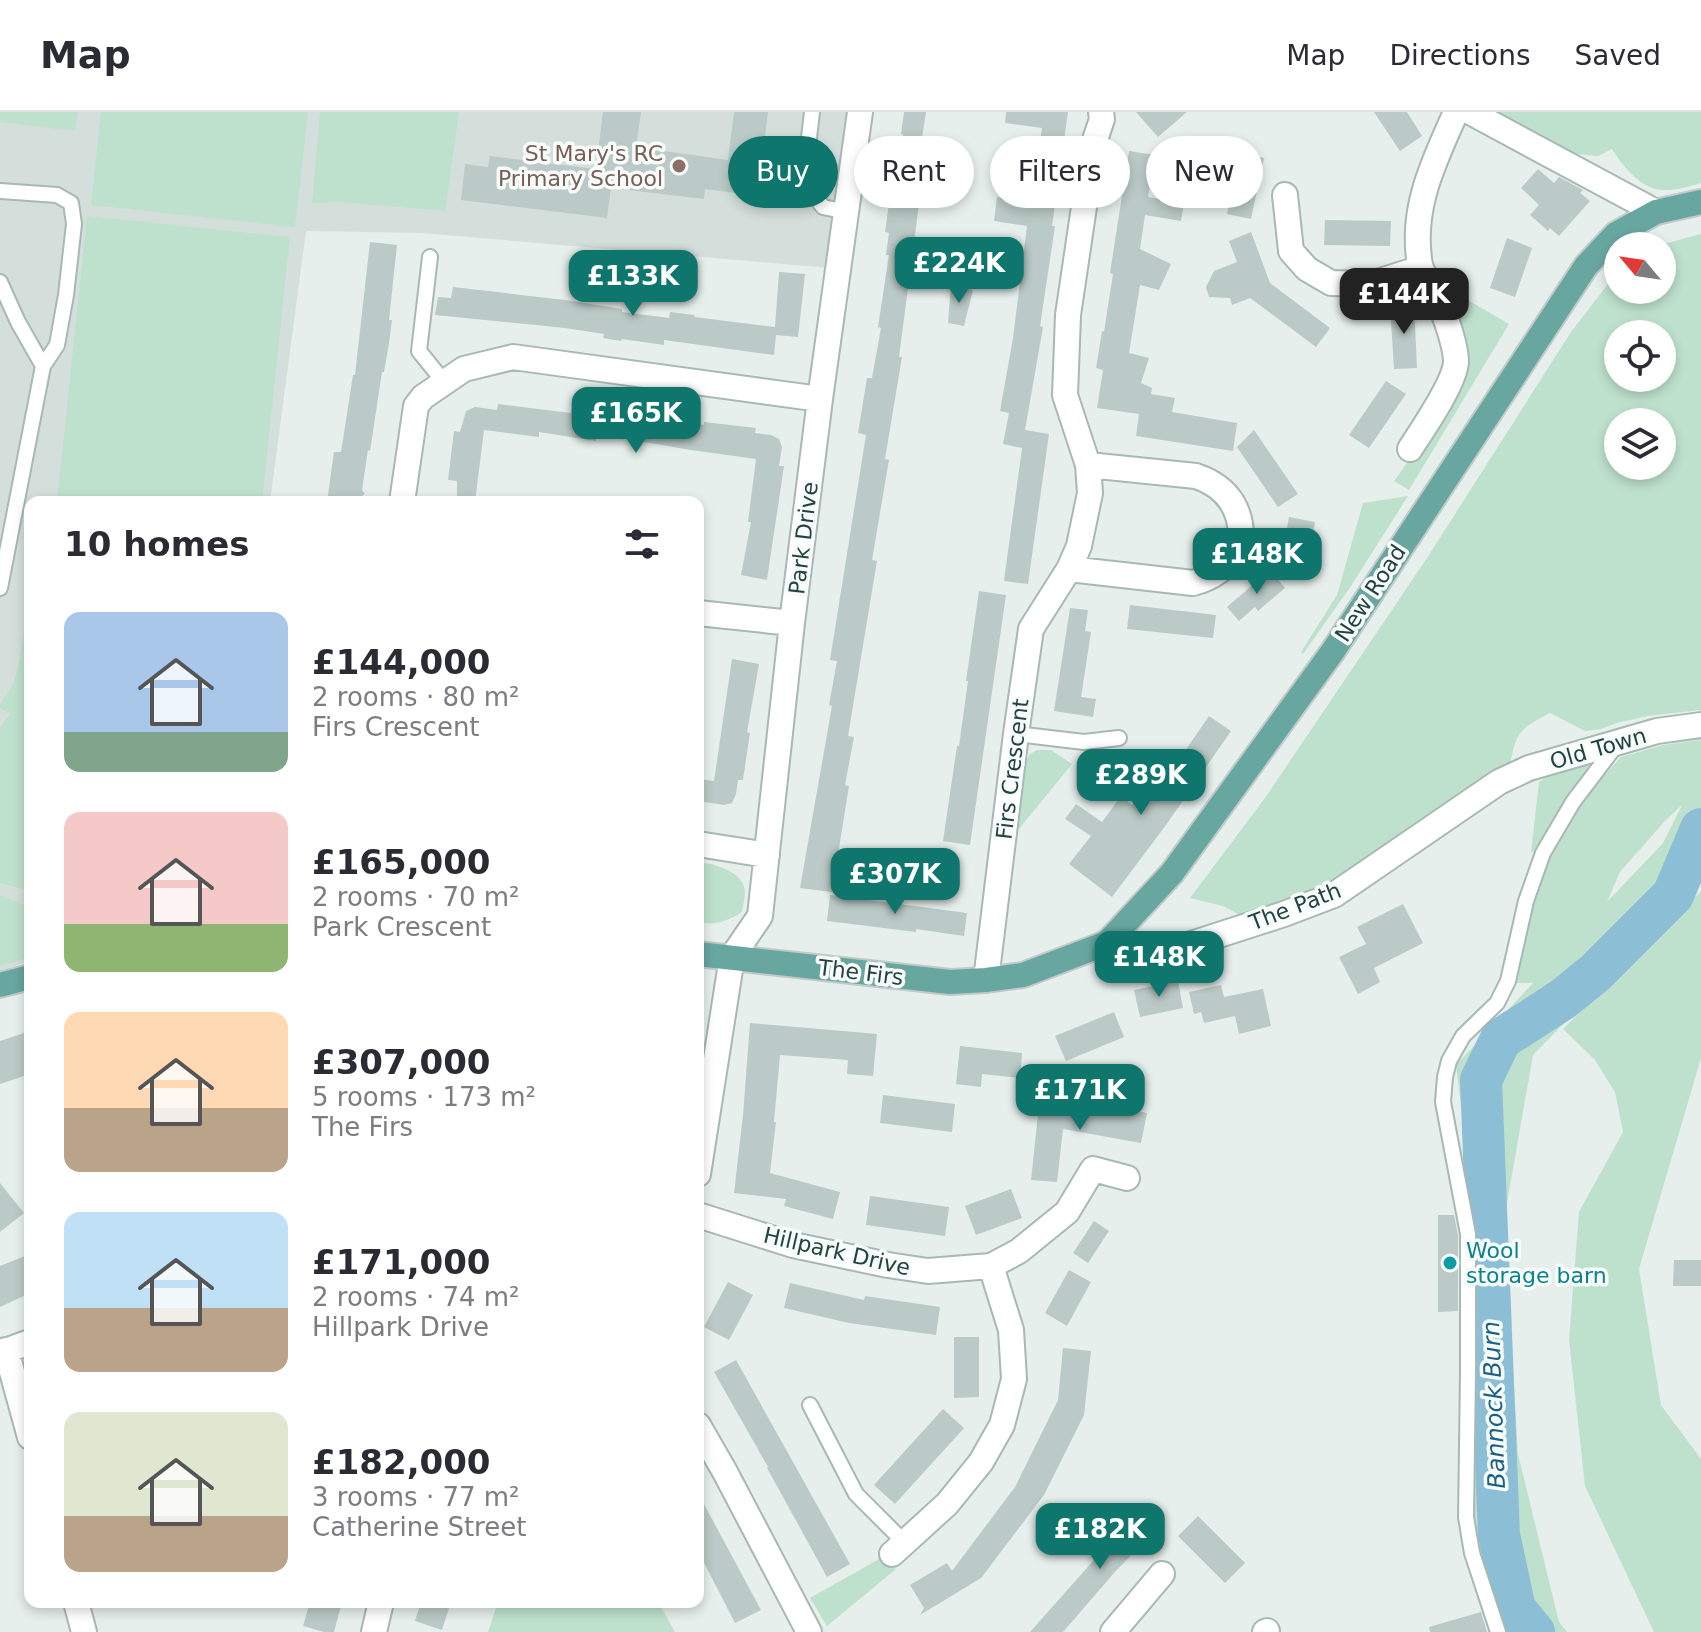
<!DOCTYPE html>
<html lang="en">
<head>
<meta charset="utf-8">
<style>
	body { margin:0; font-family:"DejaVu Sans",sans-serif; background:#f2f2f3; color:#2b2b33; height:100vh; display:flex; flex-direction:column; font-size:30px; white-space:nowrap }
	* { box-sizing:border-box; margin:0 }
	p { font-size:26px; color:#7c7c81 }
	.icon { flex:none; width:44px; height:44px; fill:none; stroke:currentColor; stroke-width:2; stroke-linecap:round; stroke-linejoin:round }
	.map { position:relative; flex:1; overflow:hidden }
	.side { position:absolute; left:24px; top:384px; width:680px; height:1112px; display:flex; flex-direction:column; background:#fff; border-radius:16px; box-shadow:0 4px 12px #0003 }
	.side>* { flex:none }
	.hud { position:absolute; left:728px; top:24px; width:760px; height:72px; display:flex; gap:16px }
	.needle { width:52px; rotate:299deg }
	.buttons { position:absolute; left:1604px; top:120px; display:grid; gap:16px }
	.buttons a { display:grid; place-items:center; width:72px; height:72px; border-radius:50%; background:#fff; box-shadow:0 4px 12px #0003; font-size:40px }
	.price { position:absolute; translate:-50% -68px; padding:0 18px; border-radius:16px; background:#0f766e; color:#fff; font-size:26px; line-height:52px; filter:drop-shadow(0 2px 4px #0008) }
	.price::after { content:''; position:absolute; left:50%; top:48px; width:24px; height:18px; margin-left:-12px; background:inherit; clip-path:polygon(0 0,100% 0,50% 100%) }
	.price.active { background:#222; color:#fff }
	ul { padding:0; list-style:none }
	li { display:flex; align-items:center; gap:24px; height:200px; padding:0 40px }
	li span { display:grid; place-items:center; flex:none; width:224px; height:160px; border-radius:16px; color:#555 }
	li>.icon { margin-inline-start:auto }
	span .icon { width:96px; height:96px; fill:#fffc; stroke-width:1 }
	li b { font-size:34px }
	h2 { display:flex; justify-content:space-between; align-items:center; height:96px; padding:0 40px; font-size:34px }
	.tag { padding:0 28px; border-radius:36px; background:#fff; box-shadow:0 4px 12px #0003; font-size:28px; line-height:72px }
	.tag.active { background:#0f766e; color:#fff }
	header { display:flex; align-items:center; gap:48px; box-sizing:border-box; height:112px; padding:0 40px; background:#fff; border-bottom:2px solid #e1e1e2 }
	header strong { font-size:38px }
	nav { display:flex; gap:44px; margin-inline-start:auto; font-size:28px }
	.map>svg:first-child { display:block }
</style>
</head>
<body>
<header>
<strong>Map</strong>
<nav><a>Map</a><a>Directions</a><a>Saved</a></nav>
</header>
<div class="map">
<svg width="1701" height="1520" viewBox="0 0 1701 1520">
	<rect width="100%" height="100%" fill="#e6efec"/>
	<!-- built -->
	<path fill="#d4dfdc" d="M0,0H850L830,156L422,121L306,119L270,390H30V849L0,859Z"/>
	<!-- green -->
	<path fill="#bee1cd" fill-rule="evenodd" d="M0,0H78L75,19L0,10Z
		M101,0H308L295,115L91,93Z
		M320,0H459L445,99L337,90L312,91Z
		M1493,0H1701V71C1691,74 1679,78 1668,78C1643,80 1625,57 1612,37L1598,44L1576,42Z
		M87,104L290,125L262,390H57Z
		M1701,122V598L1647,604L1617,611L1601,617L1585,619L1550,601C1519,617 1516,620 1510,654L1463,678L1323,782L1258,800L1238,802L1223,794L1190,786L1265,686L1427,446L1571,220L1618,159V178H1662V134H1656ZM1618,222H1662V266H1618ZM1618,310H1662V354H1618Z
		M1437,170L1509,212L1409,378L1394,369L1432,316L1457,271Z
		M1408,384L1351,474L1303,542L1301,540L1337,483L1363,391Z
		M30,475V779L0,771V616L10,602L0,596V593L14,570L20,546Z
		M1701,628V771L1533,943L1504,1108L1518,1342L1559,1510L1567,1520H1504L1474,1436L1476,1314L1473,1089L1456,953L1533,871H1510L1542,752L1583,686L1621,645L1663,633ZM1682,693L1663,731L1607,790L1620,760L1664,710Z
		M1037,638H1051L1072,652L1014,723L1025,651L1030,642Z
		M1591,652L1535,739L1531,740L1539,670C1555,658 1572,655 1591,652Z
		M698,750C715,752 744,759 745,780C745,786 743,794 742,800C728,809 715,814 698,810Z
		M1701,779V946L1639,1157L1661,1293L1701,1347V1520H1654L1585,1374L1569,1228L1579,1100L1623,1020L1615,980L1595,948L1563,917Z
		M0,783L30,795V845L0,854Z
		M881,1446L896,1457L827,1514L810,1486Z
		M498,1490H658L675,1520H488Z"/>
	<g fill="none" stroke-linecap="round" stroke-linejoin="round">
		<!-- river -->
		<path stroke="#8cbfd6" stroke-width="42" d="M1534,1520L1515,1497L1499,1423L1481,968L1501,927L1563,887L1596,860L1673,783L1701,717"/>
	</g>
	<!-- building -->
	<path fill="#bbcac6" d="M603,0H641L636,35L728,48L734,0H768L761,55L769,56L768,64L784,85L769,96L759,84L705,77L704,87L611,76L607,106L461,88L465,52L488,55L490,44L596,57Z
		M904,0H926L922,26L954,30L951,57L924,54L899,245H902L885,347L889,348L872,448L877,449L848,624L854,625L845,673L849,674L832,780L800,776L832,594L829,593L837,549L830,548L866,323L858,321L867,266H872L881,216L878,215L889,143H886L889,121L885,120L893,62H898L903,22H901Z
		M1006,0H1068L1052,114H1055L1040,214L1043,215L1025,318L1049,322L1028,472L1004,469L1022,336L1003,332L1009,301L1000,299L1013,226L1027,114L994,109L997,85L1031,90L1042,16L1005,11Z
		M1136,0H1187L1158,25Z
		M1374,0H1407L1422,24L1400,39Z
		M1129,39L1155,43L1148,85L1184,91L1181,109L1145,103L1140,137L1171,152L1159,178L1140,173L1129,241L1149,246L1141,271L1152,276L1151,282L1175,286L1172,300L1237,311L1233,339L1136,324L1139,302L1097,296L1103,258L1096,256L1102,219L1104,220L1113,162L1110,161Z
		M1239,41L1264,46L1251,107L1227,102Z
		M1538,57L1554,71L1559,65L1583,78L1580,81L1590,89L1559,124L1550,116L1548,119L1530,103L1539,93L1521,76Z
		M1325,108L1391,109L1390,134L1324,133Z
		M1251,120L1270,171L1330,216L1316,235L1250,186L1232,193L1230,186L1209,185L1206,175L1214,159L1237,150L1229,129Z
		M1507,126L1532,136L1515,185L1490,176Z
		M370,130L397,133L389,208H392L389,231L384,260H382L370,339L368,338L362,378L365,382L354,390H327L334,340H341L353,263H355Z
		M779,160L805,162L798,225L776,223L774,243L664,228V233L622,227L621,229L603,226L604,222L565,216L435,203L438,185L451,186L453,175L565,188L622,197V200L669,206L670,200L695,203L694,205L775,215Z
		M951,173L973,178L964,214L948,211Z
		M1414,192L1417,256L1394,257L1390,193Z
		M1386,269L1406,282L1369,336L1349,323Z
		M498,292L571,301L572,296L597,300L598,296L704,313V310L756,316L755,321L771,323L779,327L782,335L779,354H784L767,468L741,463L751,410H748L756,347L691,338L597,322L596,329L539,320V325L484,318L475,390H457V369L448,368L454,319L460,320L466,299L475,295L497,298Z
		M1254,318L1298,382L1278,395L1237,335Z
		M1289,405L1315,410L1307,453L1281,448Z
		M1270,458L1285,476L1258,499L1255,495L1239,509L1227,495Z
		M979,479L1006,483L970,733L943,729L957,634H959L968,569H966Z
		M1130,493L1216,503L1213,526L1127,517Z
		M1070,496L1088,498L1085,519L1091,520L1081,585L1096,587L1093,605L1054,599Z
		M732,547L759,552L747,620L750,621L743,668H738L736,682L732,691L724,693L698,689V667L714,669Z
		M1209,604L1231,619L1166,713L1112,785L1069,752L1091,724L1065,707L1076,692L1102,710L1121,684L1132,693L1135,689L1145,697Z
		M830,783L967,801L964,824L916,817V820L827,809Z
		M1403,792L1423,831L1374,856L1380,870L1358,882L1339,845L1366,832L1357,815Z
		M1178,869L1183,896L1140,905L1134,878Z
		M1221,873L1224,885L1263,877L1271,914L1239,922L1235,904L1204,911L1201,900L1194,902L1189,880Z
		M1114,900L1124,925L1066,949L1055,924Z
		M750,911L877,922L873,964L847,962L848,948L780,943L774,1010H776L770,1061L840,1080L833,1107L784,1094L786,1087L734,1081L743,1003Z
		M30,919V962L0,972V929Z
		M960,934L1022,941L1020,966L982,962L981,975L956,972Z
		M883,983L955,992L952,1020L880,1011Z
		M1092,990L1147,1001L1141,1031L1063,1017L1057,1070L1031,1068L1039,993L1090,999Z
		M0,1071L24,1101L0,1120Z
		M1011,1077L1022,1106L976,1123L965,1094Z
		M870,1084L949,1095L945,1124L866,1113Z
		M1438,1103H1454L1458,1123V1199L1438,1200Z
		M1094,1109L1109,1119L1088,1151L1073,1141Z
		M30,1142V1181L0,1195V1154Z
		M1674,1148H1701V1174H1673Z
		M1069,1158L1091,1170L1067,1214L1045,1201Z
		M728,1170L753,1183L729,1228L704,1215Z
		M790,1171L864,1188L865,1184L940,1195L936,1223L849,1211L784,1196Z
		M954,1225H979V1285L954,1286Z
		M1063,1236L1091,1239L1084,1303L1044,1383L981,1466L920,1503L924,1496L910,1473L947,1451L952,1459L1015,1375L1058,1288Z
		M736,1248L850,1452L827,1465L767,1356L768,1355L714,1260Z
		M943,1297L964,1316L895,1392L874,1373Z
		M698,1381L761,1498L735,1511L698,1439Z
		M1141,1392L1162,1411L1114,1461L1063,1520H1030L1110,1430L1108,1428Z
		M1198,1404L1245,1451L1225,1471L1178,1424Z
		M310,1490H342L334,1520H324L303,1514Z
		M421,1490H451L442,1518L415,1509Z
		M1481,1500L1487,1520H1430L1429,1515Z"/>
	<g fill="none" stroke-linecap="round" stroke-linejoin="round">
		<!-- service casing -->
		<g stroke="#a8b8b5" stroke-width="18">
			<path id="service" d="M812,0L804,69L823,95L847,100
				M0,79L57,83L71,91L74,112L66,183L57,233L43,254L0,476
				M430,145L419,239L444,270
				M0,170L18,210L43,254
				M1016,622L1084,630L1119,626
				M810,1293L856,1382L905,1431
				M1498,1520L1472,1441L1466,1405L1468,1260V1122L1443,990L1445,965L1449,949L1463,924L1497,891L1508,869L1526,789L1543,741L1573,690L1617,632"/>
		</g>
		<!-- minor casing -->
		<g stroke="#a8b8b5" stroke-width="28">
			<path id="minor" d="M1470,0L1656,100
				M1285,83L1291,139L1307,157L1331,171L1371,172L1421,156
				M1410,337C1422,318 1455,271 1456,250C1456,233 1446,207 1440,191C1436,178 1423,166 1420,153C1410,96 1434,50 1456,0
				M402,390L416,294L423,285L464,257L513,245L820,287
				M1069,457L1193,471C1213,466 1228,454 1240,438C1245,402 1231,376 1196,364L1088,353
				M698,501L792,511
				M698,732L767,743
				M1160,842L1284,802L1334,783L1499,670L1529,656L1619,630L1657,619L1701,613
				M986,868L1016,622L1031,517L1069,457L1079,434L1090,381L1088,353L1065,283L1068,203L1093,34L1102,7L1101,0
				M698,1062L732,845L760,804L792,511L820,287L860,0
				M698,1103L793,1133L888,1153L928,1159L991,1154L1019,1139L1067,1100L1093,1057L1127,1066
				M6,1238L30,1325
				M0,1241L30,1230
				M698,1313L725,1360L809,1520
				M892,1442L947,1392L981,1350L1002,1313L1014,1267L1011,1218L991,1154
				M76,1490L84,1520
				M374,1520L381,1490
				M1113,1520L1162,1462
				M1265,1520L1267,1519"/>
		</g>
		<!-- primary casing -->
		<g stroke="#c1cac9" stroke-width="28">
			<path id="primary" d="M698,842L950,870L986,868L1023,863L1107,831L1172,761L1333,539L1586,154L1616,122L1656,100L1701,90
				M0,873L30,865"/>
		</g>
		<!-- service -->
		<use href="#service" stroke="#fff" stroke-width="14"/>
		<!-- minor -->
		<use href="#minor" stroke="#fff" stroke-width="24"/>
		<!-- primary -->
		<use href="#primary" stroke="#68a7a0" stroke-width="24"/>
	</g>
	<!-- markers -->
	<circle fill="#8d6e63" stroke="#f7fbfa" stroke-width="3" cx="679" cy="54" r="8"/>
	<circle fill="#0f9aa8" stroke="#f7fbfa" stroke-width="3" cx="1450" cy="1151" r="8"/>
	<g text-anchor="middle" stroke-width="7" stroke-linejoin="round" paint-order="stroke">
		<!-- education labels -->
		<g font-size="22" fill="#785e54" stroke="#f7fbfa" text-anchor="end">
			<text x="663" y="49">St Mary's RC<tspan x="663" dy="25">Primary School</tspan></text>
		</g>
		<!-- street labels -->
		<g font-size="22" fill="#23433f" stroke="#f7fbfa">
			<text transform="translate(803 426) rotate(-83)" y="8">Park Drive</text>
			<text transform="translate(1370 481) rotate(-57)" y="8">New Road</text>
			<text transform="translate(1598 636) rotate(-16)" y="8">Old Town</text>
			<text transform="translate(1012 657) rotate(-83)" y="8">Firs Crescent</text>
			<text transform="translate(1295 794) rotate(-21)" y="8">The Path</text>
			<text transform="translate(861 860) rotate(7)" y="8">The Firs</text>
			<text transform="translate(837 1139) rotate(13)" y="8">Hillpark Drive</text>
		</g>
		<!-- culture labels -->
		<g font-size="22" fill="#0d838f" stroke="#f7fbfa" text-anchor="start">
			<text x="1466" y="1146">Wool<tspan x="1466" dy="25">storage barn</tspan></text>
		</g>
		<!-- water labels -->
		<g font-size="24" font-style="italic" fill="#196083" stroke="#f7fbfa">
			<text transform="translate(1494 1293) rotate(-92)" y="8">Bannock Burn</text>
		</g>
	</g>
</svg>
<div class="buttons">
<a><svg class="needle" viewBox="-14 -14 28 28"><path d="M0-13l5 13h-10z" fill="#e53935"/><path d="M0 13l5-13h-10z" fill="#7c7c81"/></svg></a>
<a><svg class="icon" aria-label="locate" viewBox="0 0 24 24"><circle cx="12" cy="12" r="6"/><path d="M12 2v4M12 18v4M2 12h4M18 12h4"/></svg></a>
<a><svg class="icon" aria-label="layers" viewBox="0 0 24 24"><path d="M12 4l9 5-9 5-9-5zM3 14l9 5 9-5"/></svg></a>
</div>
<b class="price" style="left:959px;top:193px">£224K</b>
<b class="price" style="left:633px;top:206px">£133K</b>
<b class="price active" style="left:1404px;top:224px">£144K</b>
<b class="price" style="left:636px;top:343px">£165K</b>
<b class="price" style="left:1257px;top:484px">£148K</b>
<b class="price" style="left:1141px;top:705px">£289K</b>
<b class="price" style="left:895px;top:804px">£307K</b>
<b class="price" style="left:1159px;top:887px">£148K</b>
<b class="price" style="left:1080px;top:1020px">£171K</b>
<b class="price" style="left:1100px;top:1459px">£182K</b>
<div class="hud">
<a class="tag active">Buy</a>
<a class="tag">Rent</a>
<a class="tag">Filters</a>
<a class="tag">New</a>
</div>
<section class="side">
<h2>10 homes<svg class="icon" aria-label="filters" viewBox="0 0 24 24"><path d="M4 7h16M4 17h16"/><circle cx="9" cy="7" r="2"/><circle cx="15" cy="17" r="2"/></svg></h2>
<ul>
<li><span style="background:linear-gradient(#a9c7e8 75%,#7fa58c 0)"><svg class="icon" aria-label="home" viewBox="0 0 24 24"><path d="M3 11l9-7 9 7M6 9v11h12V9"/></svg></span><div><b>£144,000</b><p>2 rooms · 80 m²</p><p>Firs Crescent</p></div></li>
<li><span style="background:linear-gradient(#f6c9c9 70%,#8fb573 0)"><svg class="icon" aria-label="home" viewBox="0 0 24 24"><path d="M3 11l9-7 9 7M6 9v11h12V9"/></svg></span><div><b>£165,000</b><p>2 rooms · 70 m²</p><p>Park Crescent</p></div></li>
<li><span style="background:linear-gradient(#ffd9b3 60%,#b9a48a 0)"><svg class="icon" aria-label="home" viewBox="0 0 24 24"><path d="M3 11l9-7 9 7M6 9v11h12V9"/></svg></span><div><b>£307,000</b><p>5 rooms · 173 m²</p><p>The Firs</p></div></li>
<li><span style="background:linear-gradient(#bfe0f5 60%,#b9a48a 0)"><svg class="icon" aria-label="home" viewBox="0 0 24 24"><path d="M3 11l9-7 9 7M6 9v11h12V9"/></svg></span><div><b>£171,000</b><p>2 rooms · 74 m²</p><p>Hillpark Drive</p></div></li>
<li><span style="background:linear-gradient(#dfe7d0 65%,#b9a48a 0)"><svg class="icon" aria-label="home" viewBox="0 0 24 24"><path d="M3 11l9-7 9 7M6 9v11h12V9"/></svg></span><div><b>£182,000</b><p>3 rooms · 77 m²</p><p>Catherine Street</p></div></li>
</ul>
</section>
</div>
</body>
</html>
